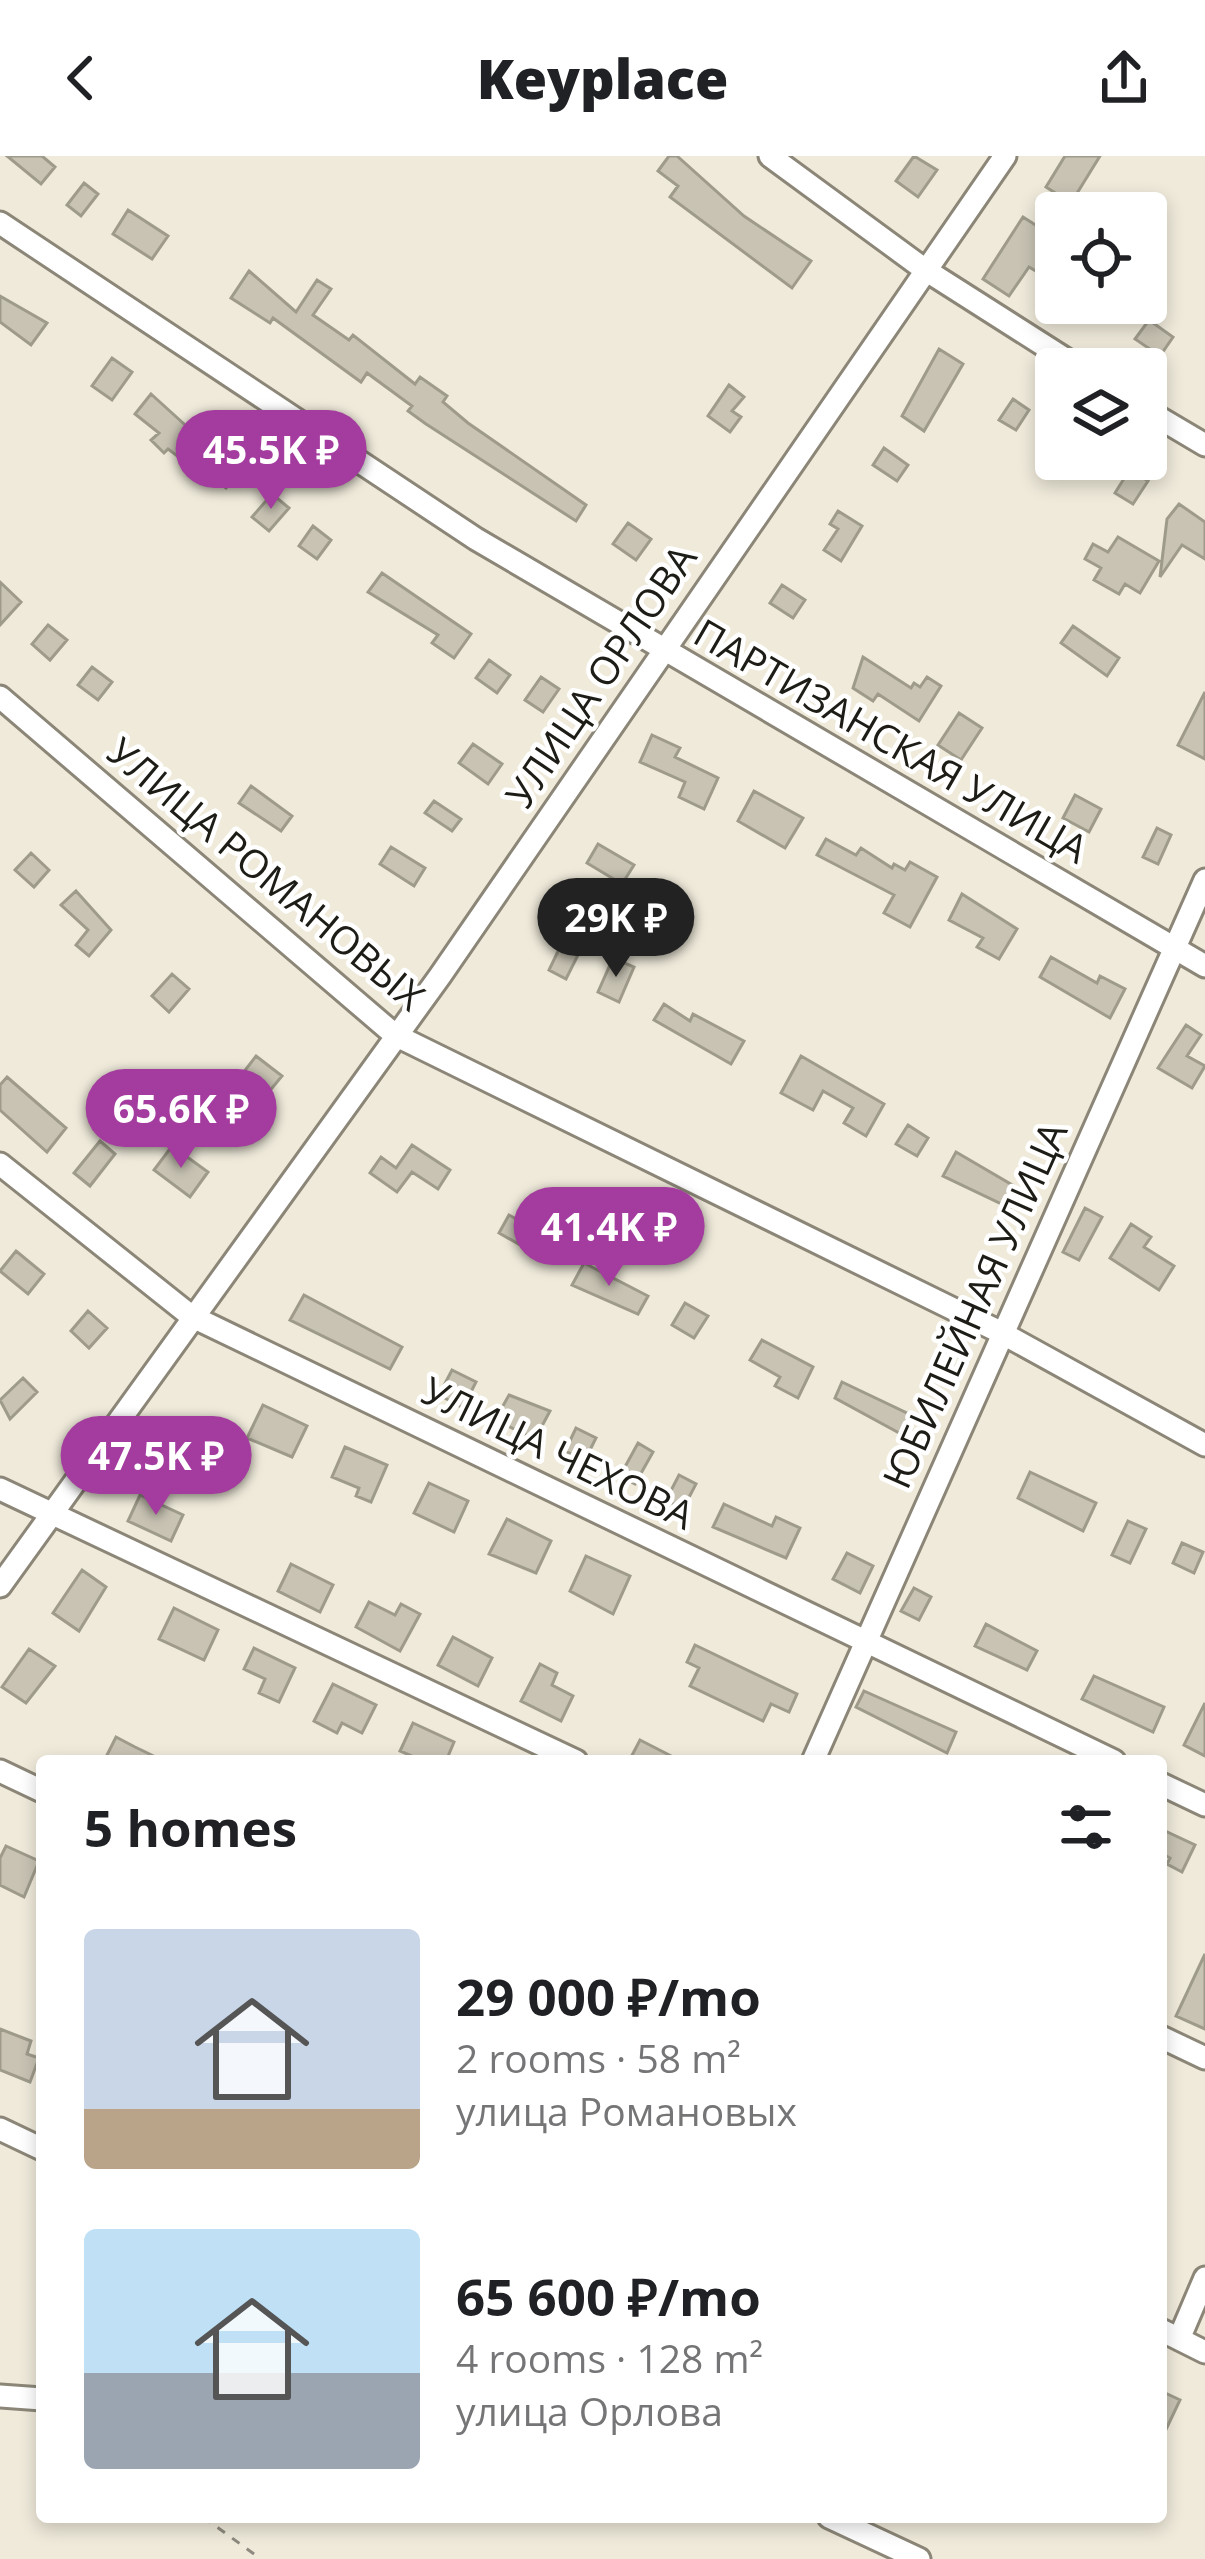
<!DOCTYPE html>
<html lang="en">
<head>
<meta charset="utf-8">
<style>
	body { margin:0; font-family:"Open Sans",sans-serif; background:#f2f2f2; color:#202124; height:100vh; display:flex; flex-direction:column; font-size:45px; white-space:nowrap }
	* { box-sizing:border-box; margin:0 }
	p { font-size:39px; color:#757577 }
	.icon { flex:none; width:66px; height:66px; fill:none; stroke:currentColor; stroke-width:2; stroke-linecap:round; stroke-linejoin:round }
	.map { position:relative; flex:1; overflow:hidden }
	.panel { position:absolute; left:36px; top:1599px; width:1131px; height:768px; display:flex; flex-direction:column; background:#fff; border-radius:12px; box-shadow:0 6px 18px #0003 }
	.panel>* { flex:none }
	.tools { position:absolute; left:1035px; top:36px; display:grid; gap:24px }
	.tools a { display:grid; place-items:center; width:132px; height:132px; border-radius:12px; background:#fff; box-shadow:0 6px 18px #0003; font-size:60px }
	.price { position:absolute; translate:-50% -102px; padding:0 27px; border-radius:42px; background:#a43b9e; color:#fff; font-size:39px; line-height:78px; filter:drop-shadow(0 3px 6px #0008) }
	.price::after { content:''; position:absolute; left:50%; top:72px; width:36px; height:27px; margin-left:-18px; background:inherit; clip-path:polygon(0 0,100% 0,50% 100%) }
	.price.on { background:#222; color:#fff }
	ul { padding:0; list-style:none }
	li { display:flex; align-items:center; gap:36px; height:300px; padding:0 48px }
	li span { display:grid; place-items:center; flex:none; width:336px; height:240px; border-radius:12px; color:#555 }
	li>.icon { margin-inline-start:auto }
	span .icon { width:144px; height:144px; fill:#fffc; stroke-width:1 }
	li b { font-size:51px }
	h2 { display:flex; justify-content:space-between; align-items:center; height:144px; padding:0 48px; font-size:51px }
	header { display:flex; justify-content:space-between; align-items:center; height:156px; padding:0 48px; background:#fff; font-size:54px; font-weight:800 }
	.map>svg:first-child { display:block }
</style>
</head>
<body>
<header><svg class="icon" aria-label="back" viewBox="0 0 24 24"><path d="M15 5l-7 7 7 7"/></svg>Keyplace<svg class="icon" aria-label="share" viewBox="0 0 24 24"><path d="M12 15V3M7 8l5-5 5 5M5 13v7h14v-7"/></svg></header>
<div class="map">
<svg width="1205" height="2403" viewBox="0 0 1205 2403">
	<rect width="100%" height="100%" fill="#efeada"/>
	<!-- building -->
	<path fill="#c8c3b3" stroke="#9f9b8b" stroke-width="3" d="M7,0H42L55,11L41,28Z
		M669,0H677L744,60L811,105L792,132L670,41L678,30L658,15Z
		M914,0L937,14L918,41L896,25Z
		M1065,0H1100L1071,47L1046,31Z
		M84,27L98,38L81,60L67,49Z
		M128,54L168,80L152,103L113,78Z
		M1023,61L1056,82V90L1039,117L1029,111L1009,140L983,123Z
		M249,115L296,156L317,124L331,133L313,159L349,184L353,179L415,228L420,221L447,240L443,246L468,267L586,349L576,365L426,268L408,255L412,250L367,217L361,226L273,162L270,167L231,142Z
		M0,140L47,167L31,189L0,166Z
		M1149,164L1173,181L1160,200L1135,183Z
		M939,193L963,208L924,275L902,260Z
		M112,202L132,216L112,244L92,230Z
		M729,229L744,241L732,255L741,261L730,276L708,260Z
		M151,238L238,317L226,332L194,306L191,310L168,293L164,297L151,284L159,277L135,258Z
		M1013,243L1029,254L1016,274L999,264Z
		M884,292L908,309L897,325L873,309Z
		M1130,313L1148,325L1133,348L1115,337Z
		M272,338L289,352L269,375L252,361Z
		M1179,348L1205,366V403L1182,389L1160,421L1167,363Z
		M838,355L862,370L841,405L824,394L838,373L830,368Z
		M628,367L651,383L636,404L613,388Z
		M313,370L331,384L317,403L299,390Z
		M1118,381L1159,405L1140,437L1125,428L1119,438L1094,424L1101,412L1085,403L1093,388L1108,396Z
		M382,417L471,478L454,502L432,487L438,479L368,436Z
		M0,426L21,446L0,469Z
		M782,429L805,444L793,462L770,447Z
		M48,469L67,484L50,504L32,488Z
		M1073,470L1119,502L1107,520L1061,487Z
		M863,501L911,532L914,527L920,531L927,521L941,530L919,565L878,538L873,545L853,532Z
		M489,504L510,519L497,537L476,522Z
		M92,511L112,526L98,544L78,529Z
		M541,521L559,533L543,556L525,544Z
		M1205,536V603L1178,589Z
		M959,557L982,572L961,604L938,589Z
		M652,579L680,592L675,601L718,622L704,653L679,641L685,626L640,606Z
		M473,588L502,608L488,628L459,607Z
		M251,630L292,660L281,675L239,647Z
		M754,635L803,662L785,692L738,665Z
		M1075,639L1101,653L1089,676L1063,662Z
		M434,645L461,663L452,675L425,657Z
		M1157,672L1171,679L1158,708L1143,701Z
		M826,683L856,699L861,692L892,712L894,708L905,714L910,706L937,721L910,771L884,757L894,739L817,699Z
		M598,688L634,709L622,728L587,707Z
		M391,691L425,712L414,730L380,708Z
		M31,697L49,714L34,731L15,714Z
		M76,735L111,774L89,800L76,789L88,774L61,749Z
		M962,738L1017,773L999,803L977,791L983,782L949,764Z
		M560,791L578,799L566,823L549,814Z
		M1051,801L1097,827L1100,820L1125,833L1110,862L1040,821Z
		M613,802L634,811L619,846L598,836Z
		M172,818L189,833L169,856L152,840Z
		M664,848L690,865L693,858L744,885L731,908L654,864Z
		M1186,869L1201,879L1187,900L1205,910L1192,932L1158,912Z
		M256,900L282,920L268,937L243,917Z
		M801,900L884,948L866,980L844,967L853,952L823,935L813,954L781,937Z
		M7,921L66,972L47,996L0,954V929Z
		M908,969L928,982L917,1000L896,988Z
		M100,985L115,998L90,1030L74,1017Z
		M412,989L450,1014L438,1033L412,1016L397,1036L370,1017L381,1001L396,1012Z
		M172,990L208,1016L190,1041L154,1014Z
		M956,996L1021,1034L1010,1052L943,1020Z
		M1085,1052L1102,1061L1079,1104L1063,1096Z
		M509,1059L533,1072L522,1090L499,1077Z
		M1131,1068L1151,1081L1144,1091L1174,1110L1159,1134L1110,1102Z
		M16,1095L44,1118L28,1138L0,1115Z
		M584,1107L648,1140L638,1158L572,1129Z
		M304,1139L402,1191L390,1213L290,1164Z
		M685,1147L708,1160L694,1182L672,1169Z
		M88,1155L107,1172L89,1192L71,1175Z
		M762,1184L813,1211L798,1242L775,1230L780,1221L750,1204Z
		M452,1214L476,1226L463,1252L439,1239Z
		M23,1222L37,1236L10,1263L0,1244Z
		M842,1226L911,1259L901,1278L835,1242Z
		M509,1239L550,1255L535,1283L495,1264Z
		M263,1249L307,1270L292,1301L247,1282Z
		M183,1271L207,1287L177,1329L155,1313Z
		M576,1272L596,1282L585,1304L565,1295Z
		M638,1287L653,1296L635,1328L620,1320Z
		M345,1291L387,1309L371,1346L356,1340L359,1332L332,1321Z
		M1030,1316L1096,1347L1083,1375L1018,1342Z
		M679,1319L696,1328L683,1353L666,1344Z
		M429,1327L468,1345L454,1376L414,1357Z
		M140,1339L183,1359L171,1385L128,1365Z
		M724,1348L772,1370L776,1361L800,1372L786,1402L713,1371Z
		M507,1363L551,1385L536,1417L489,1398Z
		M1128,1365L1146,1373L1130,1407L1112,1399Z
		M1182,1387L1203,1396L1194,1417L1173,1407Z
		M847,1397L873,1410L860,1437L833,1423Z
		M586,1400L630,1420L613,1458L570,1435Z
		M291,1408L333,1429L320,1456L278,1435Z
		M82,1414L106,1431L79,1475L53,1457Z
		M914,1432L931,1441L919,1464L901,1455Z
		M369,1446L395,1459L401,1448L420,1458L400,1495L356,1471Z
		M174,1452L218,1474L204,1504L159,1483Z
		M986,1468L1037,1495L1027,1514L975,1490Z
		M453,1481L492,1502L478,1530L438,1509Z
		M695,1489L797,1538L789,1556L771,1548L763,1565L690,1530L699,1512L687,1506Z
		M254,1492L295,1512L279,1546L259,1537L265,1523L244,1513Z
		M29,1493L55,1510L26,1547L2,1531Z
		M540,1508L557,1517L552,1529L573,1540L561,1565L521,1545Z
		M1094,1520L1164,1551L1153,1576L1082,1543Z
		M333,1528L376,1549L362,1577L342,1567L337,1577L314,1565Z
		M864,1535L956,1576L947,1597L856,1551Z
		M1205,1547V1600L1184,1589Z
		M413,1567L454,1586L446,1605H423L400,1595Z
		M116,1581L135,1591L164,1605H104Z
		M640,1584L681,1605H629Z
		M1161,1673L1195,1689L1182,1716L1167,1708L1170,1702L1161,1697Z
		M6,1690L39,1705L24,1741L0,1729V1702Z
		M1205,1798V1873L1176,1860Z
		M0,1873L31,1885L27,1898L39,1902L30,1926L0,1914Z
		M1161,2235L1180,2244L1161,2284Z"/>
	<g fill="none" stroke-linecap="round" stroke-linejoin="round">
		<!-- street casing -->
		<g stroke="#8b8677" stroke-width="27">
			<path id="street" d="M770,0L924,113L1081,213
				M0,67L476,383L1205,810
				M1146,254L1205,289
				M0,541L395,879L1000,1176L1205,1289
				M0,1008L191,1160L1114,1605
				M0,1333L576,1605
				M0,1430L440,820L1005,0
				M813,1605L1205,724
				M0,1615L42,1635
				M1161,1628L1205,1649
				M1161,1881L1205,1902
				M0,1973L42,1993
				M1161,2174L1205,2196
				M1179,2183L1205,2122
				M0,2240L42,2243
				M829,2361L919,2403"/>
		</g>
		<!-- path -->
		<path stroke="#8e8a7f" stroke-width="3" stroke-dasharray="9 9" stroke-linecap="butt" d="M203,2361L261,2403"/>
		<!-- street -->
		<use href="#street" stroke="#fff" stroke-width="21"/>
	</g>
	<g text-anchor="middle" stroke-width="9" stroke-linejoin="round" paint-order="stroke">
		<!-- street labels -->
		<g font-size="39" fill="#1d1c16" stroke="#fff">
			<text transform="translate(601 520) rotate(-56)" y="14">УЛИЦА ОРЛОВА</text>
			<text transform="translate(891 585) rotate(30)" y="14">ПАРТИЗАНСКАЯ УЛИЦА</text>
			<text transform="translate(266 718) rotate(40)" y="14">УЛИЦА РОМАНОВЫХ</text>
			<text transform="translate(975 1149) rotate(-66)" y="14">ЮБИЛЕЙНАЯ УЛИЦА</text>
			<text transform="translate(558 1297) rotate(26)" y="14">УЛИЦА ЧЕХОВА</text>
		</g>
	</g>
</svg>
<div class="tools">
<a><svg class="icon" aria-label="locate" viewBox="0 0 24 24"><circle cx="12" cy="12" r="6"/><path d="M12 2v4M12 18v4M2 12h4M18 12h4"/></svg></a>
<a><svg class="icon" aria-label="layers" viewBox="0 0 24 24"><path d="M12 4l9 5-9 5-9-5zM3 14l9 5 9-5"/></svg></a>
</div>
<b class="price" style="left:271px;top:356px">45.5K ₽</b>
<b class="price on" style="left:616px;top:824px">29K ₽</b>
<b class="price" style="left:181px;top:1015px">65.6K ₽</b>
<b class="price" style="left:609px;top:1133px">41.4K ₽</b>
<b class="price" style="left:156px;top:1362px">47.5K ₽</b>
<section class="panel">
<h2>5 homes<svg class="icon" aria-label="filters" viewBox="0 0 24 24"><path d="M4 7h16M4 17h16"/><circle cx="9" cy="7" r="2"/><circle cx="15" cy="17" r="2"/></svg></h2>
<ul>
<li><span style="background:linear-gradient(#c9d6e8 75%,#b9a48a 0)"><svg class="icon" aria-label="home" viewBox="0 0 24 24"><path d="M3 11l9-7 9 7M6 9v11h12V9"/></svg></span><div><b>29 000 ₽/mo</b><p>2 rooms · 58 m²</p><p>улица Романовых</p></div></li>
<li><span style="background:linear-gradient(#bfe0f5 60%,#9aa5b1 0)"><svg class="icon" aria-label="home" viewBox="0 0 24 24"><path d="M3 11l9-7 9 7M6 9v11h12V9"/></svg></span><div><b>65 600 ₽/mo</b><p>4 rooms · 128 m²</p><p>улица Орлова</p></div></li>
</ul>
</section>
</div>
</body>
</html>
